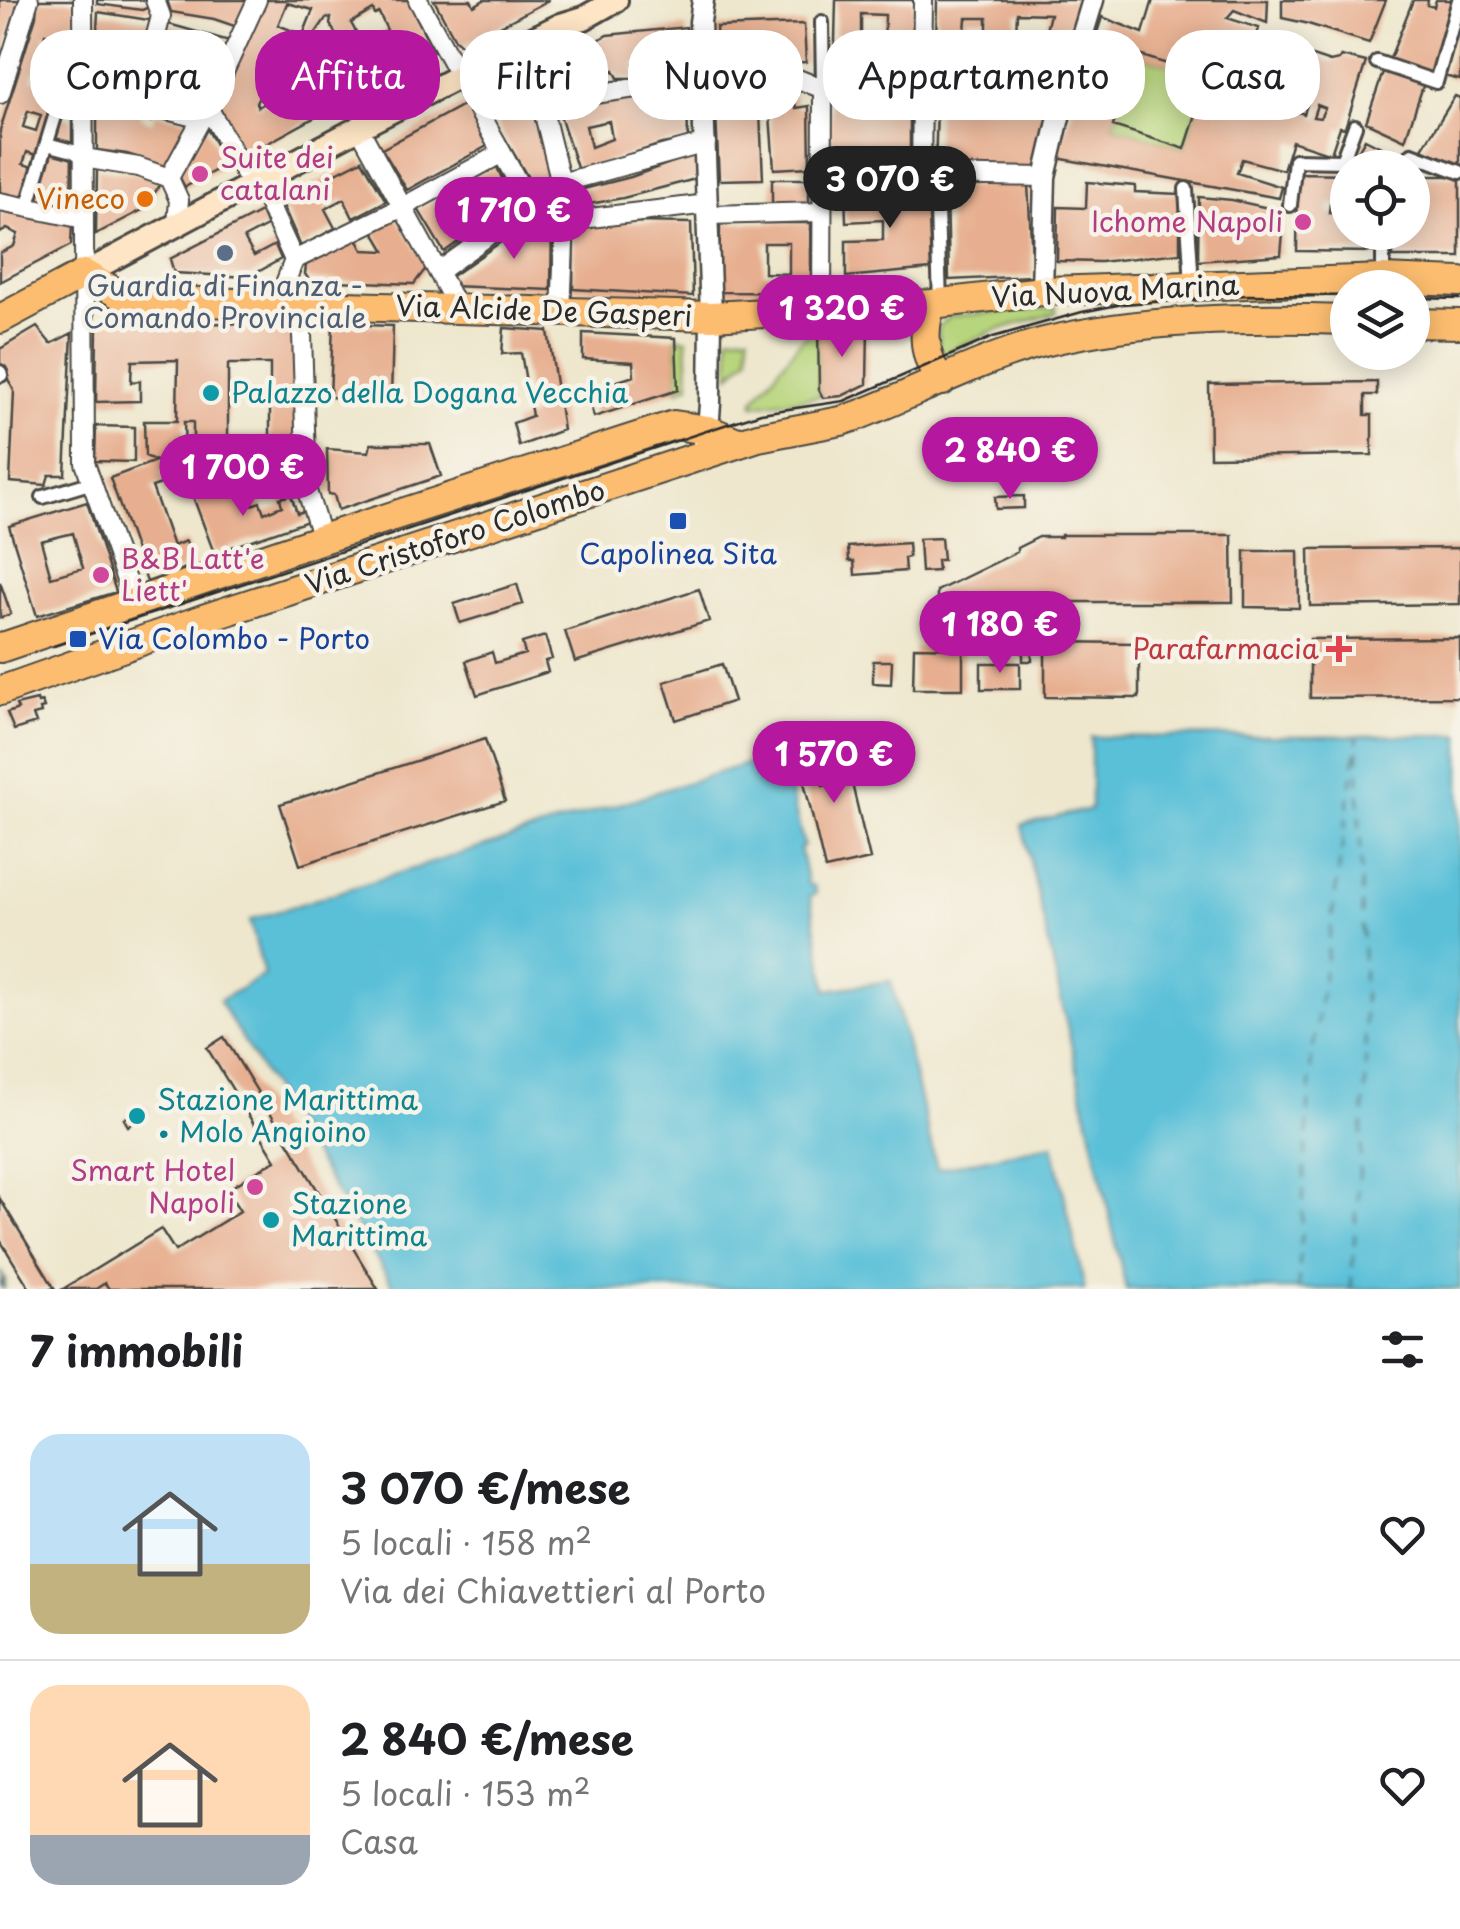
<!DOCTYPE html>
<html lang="it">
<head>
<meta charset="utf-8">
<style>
	body { margin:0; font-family:"Playpen Sans",sans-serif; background:#f2f2f2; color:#202124; height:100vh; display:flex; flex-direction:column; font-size:38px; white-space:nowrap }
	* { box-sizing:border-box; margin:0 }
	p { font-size:32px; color:#757577 }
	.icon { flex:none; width:55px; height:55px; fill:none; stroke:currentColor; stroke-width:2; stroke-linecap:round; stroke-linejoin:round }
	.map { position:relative; height:1289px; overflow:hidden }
	.details { display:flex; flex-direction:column; background:#fff; flex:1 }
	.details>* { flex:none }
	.hud { position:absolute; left:30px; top:30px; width:1400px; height:90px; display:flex; gap:20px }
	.fabs { position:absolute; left:1330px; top:150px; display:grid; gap:20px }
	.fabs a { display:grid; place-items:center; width:100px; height:100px; border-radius:50%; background:#fff; box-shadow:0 5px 25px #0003; font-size:50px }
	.price { position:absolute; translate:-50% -85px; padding:0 22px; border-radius:35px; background:#b5179e; color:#fff; font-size:32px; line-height:65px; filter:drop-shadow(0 2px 5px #0008) }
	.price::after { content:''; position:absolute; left:50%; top:60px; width:30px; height:22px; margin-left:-15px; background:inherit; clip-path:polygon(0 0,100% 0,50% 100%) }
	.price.active { background:#222; color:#fff }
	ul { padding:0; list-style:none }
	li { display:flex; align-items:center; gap:30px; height:250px; padding:0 30px }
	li+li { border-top:2px solid #e0e0e0 }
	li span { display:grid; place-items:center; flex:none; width:280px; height:200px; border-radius:30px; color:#555 }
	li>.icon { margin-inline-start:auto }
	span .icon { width:120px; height:120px; fill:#fffc; stroke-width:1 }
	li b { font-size:42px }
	h2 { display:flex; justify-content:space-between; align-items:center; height:120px; padding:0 30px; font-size:42px }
	.tag { padding:0 35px; border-radius:40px; background:#fff; box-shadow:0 5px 25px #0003; font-size:35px; line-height:90px }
	.tag.active { background:#b5179e; color:#fff }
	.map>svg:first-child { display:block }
</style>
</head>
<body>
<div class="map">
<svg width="1460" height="1289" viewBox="0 0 1460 1289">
	<rect width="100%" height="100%" fill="#f7f3e8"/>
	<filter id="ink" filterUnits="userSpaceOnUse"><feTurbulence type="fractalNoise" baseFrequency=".01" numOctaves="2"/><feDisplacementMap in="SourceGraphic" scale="20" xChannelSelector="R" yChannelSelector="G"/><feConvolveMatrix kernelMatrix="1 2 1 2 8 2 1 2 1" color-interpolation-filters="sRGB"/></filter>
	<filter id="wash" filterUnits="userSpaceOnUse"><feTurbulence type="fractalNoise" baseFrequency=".0048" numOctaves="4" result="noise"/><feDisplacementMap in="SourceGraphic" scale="40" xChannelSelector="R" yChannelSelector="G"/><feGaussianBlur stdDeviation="2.25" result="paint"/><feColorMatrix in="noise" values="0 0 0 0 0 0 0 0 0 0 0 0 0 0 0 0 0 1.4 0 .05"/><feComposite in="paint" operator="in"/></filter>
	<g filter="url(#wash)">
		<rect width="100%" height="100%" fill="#eee7cd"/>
		<!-- green -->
		<path fill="#b7d57c" stroke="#718054" stroke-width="2.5" d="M1136,54L1208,77L1185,149L1113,126Z
			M1056,307V313L994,331L939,355L938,327L951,316Z
			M812,329H818L819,390L822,396L754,405V400L805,335Z
			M749,334V356L730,375L729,336Z
			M676,338L687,339L689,385L678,390Z"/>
		<!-- water -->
		<path fill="#5ac0d8" stroke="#427682" stroke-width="2.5" d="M1460,735V1289H1126L1022,825L1091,809V737Z
			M781,753L804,846L800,848L808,885L814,886L816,894L810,896L827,990L891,981L937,1169L1053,1144L1085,1289H395L219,1001L264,975L250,920Z"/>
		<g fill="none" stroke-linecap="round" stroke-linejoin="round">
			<!-- ferry -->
			<path stroke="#39585f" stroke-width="2.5" stroke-dasharray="12 10" stroke-linecap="butt" d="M0,1271L10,1289
				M1,1275L7,1289
				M1,1279L5,1289
				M0,1282L2,1289
				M1298,1289L1311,1064L1358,736
				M1351,1289L1366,1078L1358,748"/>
		</g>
		<g id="blocks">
			<!-- building -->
			<path fill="#e7af90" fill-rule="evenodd" d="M0,0H20L1,62H0Z
				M37,0H74L76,12L73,39L40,156L27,152L23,164L36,168L26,198L0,195V130L36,16ZM45,34L56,37L53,46L43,43ZM35,69L44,72L42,81L32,79ZM28,111L41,115L36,131L23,127Z
				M97,0H149L152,6L142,10L97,4Z
				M167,0H250L240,28L214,19L171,12Z
				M262,0H408L433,51L350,96L347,89L328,101L332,108L244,156L216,102ZM287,3L313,10L303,35L278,25ZM373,10L375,15L379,13L387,30L363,45L351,23ZM326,18H331L330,24L355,69L342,76L327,46L320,48L313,37ZM293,49L303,53L307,62L292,69L299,83L258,107L256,103L265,86L292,69L295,62L288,58Z
				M434,0H471L474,6L484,0H549L463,46L455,39Z
				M836,0H914L913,80L834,81ZM861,14L885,15L884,54L861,53Z
				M937,0H1083L1059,85H935ZM1017,13L1050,14L1039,59L1015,57ZM966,18H987V57L963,58Z
				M1153,0H1268L1267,23L1234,10L1227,18L1259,28L1256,38L1276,49L1278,40L1295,45L1294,50L1330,62L1339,60L1341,56L1366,62L1345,128L1340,127L1331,154L1292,141L1283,170L1242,159L1237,173L1282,187L1279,198L1057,158L1102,17L1143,33ZM1136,54L1208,77L1185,149L1113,126ZM1273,57L1287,62L1278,89L1309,98L1304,114L1264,101L1270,85L1264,77ZM1317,105L1325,108L1320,118L1313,117Z
				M1282,0H1386L1369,43L1305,23L1282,18Z
				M1413,0H1428L1427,5L1434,7L1436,0H1454L1432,75L1389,61Z
				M98,12L155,21L145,59L96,48Z
				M165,23L233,42L200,110L147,93ZM186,46L197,48L190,67L197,69L191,84L173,79L176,64L181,67Z
				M1459,23H1460V80L1444,76Z
				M804,24L806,62L718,66L716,27Z
				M686,27L689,74L664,75L663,63H634L635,78H618L614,70L597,79L594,86L557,95L548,69L607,35Z
				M98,59L141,70L135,90L98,82Z
				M1384,69L1424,83L1405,140L1366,122Z
				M526,71L555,182L537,193L480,96Z
				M791,85L796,108L809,106L810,167L774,169L768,88Z
				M759,90L763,179L719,180L715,92Z
				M687,93L688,140L662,144L578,171L558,109L631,97ZM609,121L612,139L591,147L586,126Z
				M97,96L143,108L140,117L152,122L156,113L193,121L167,167L127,154L97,150Z
				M1455,96L1460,98V166L1422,149Z
				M831,102L910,103V166L830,164Z
				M465,104L487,146L407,190L382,149Z
				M980,106L1052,110L1037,170L935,169L937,108Z
				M58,116L72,119V148L51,141Z
				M206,127L227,164L185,187L178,174Z
				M1365,139L1397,155L1391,168H1367L1353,160Z
				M47,148L72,155L71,205L32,198Z
				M695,154L699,178L623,198L578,206L576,191L631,177Z
				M362,160L386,201L353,218L344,199L325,209L335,228L301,247L281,201Z
				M496,165L513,203L444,252L418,209Z
				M97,169L141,174L160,184L146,208L96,234Z
				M1298,173L1348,174V204H1330L1329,213L1348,214V232H1375L1374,252L1297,251Z
				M1412,176H1460V257H1393V232H1412Z
				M772,179H809V209H772Z
				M1087,182L1135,186V192L1180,194V253L1100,262L1057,261L1058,207L1086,208Z
				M1028,184L1033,276L949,280L947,187Z
				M928,188L931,269L846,277V241L883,240V220L846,222L845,190Z
				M1199,197L1232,200L1282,211L1283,233L1281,255L1198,261Z
				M0,211L72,222L71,245L0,282V253L14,246L18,234L7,229L0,233Z
				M261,212L267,226L244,238L254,256L275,245L281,259L249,277L174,273L170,259Z
				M396,216L427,267L414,284L309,280L305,274L306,265L356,237L363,250L385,251L372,229Z
				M531,221L552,224L551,290L451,286L452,276Z
				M634,222L691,223L693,296L573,289L574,224Z
				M720,223H811V293L719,292ZM764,243H789V274L764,273Z
				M105,319L194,323L296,324V486L193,485V422H184L186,484L169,482L171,468L160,472L164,483L152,487L173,546L186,541L194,565L147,582L110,478L156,461L145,456L144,421H177L178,360L132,361L131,382L140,381V401L96,402L97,325ZM228,364H270V438H228Z
				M333,324L393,326L391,400L330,397Z
				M37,327L51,344L72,333L65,475H49L46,485L10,482L14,391L0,363V349Z
				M868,327L867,384L842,396L823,398L819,390L818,329Z
				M504,328L548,331L563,430L519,446L513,423L532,416L521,353L502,354Z
				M583,333L676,338L678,390L594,417L586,391L634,376L633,362L583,359Z
				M1377,382V395H1365V415H1372V455L1210,457L1209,384Z
				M96,426L134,427V462L95,461Z
				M371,444H430L441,476L338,510L334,495L328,494L327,449L369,452Z
				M192,494H240L241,500L249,498L252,505L260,502L264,513L282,506L280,498L291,495L297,513L305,511L308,521L214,553Z
				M1024,496V508L996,509L995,497Z
				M87,502L116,592L37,616L9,526ZM73,533L83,568L51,577L41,541Z
				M1061,535H1232L1233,602H937V591L1017,552V548L1039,537H1061Z
				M941,538L943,560H937L938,571L921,572L919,539Z
				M908,543L909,557L904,558L905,571L855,575L854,561H849L848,547Z
				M1460,548V604L1310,606L1309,549Z
				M1245,551H1298L1299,608L1245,607Z
				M0,582L11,614L0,618Z
				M517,584L523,604L460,623L454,604Z
				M699,589L709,621L575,662L565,631Z
				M545,636L552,659L545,661L548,672L477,695L466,661L492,652L495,663L525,654L522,643Z
				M1460,638V697L1310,698V639Z
				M1023,642H1032V661H1023Z
				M1045,642L1139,643V698L1045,697Z
				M914,647L963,648V689H913Z
				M873,661H892L891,684L873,683Z
				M981,663H1020V689H981Z
				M722,664L734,701L676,720L664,682Z
				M37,700L38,703L42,702L44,708L40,709L41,713L33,715L36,723L14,730L7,713L18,709L16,705Z
				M485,739L505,801L300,865L280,804Z
				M842,742L870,859L825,869L797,753ZM827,752L834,783L823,786L815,755Z
				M224,1037L378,1289H109L105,1283L96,1289H63L161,1229L175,1251L240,1211L227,1190L276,1160L207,1048Z
				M146,1106L150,1112L128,1126L124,1119Z
				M0,1199L55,1289H30L0,1240Z"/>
		</g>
	</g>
	<g filter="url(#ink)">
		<use href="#blocks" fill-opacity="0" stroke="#484743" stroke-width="2.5"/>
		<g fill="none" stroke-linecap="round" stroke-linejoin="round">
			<!-- pedestrian casing -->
			<g stroke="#484743" stroke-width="18">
				<path id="pedestrian" d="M822,22L823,89
					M1377,62L1436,82L1459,0
					M47,144L73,151L84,158
					M1342,161L1355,168
					M1402,168L1412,154L1460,172
					M936,177L940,304
					M1186,189L1192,285
					M1290,205L1295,160L1342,161L1355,126
					M27,208L79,38
					M1383,232V279
					M0,372L1,375
					M43,497L93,482"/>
			</g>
			<!-- minor casing -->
			<g stroke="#484743" stroke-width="22">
				<path id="minor" d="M83,0L85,463L134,603
					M418,0L531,206
					M526,42L561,183L565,221L561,313
					M83,89L202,119
					M0,94L29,0
					M540,102L704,78L719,83L798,79L823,89L1064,96
					M138,103L161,16L155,0
					M208,107L251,185
					M359,128L459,310
					M84,158L138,167L169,178
					M821,173L1045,177
					M921,177L923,0
					M258,181L294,260L278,302
					M0,202L84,219
					M708,215L822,212
					M565,221L708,204
					M177,224L179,200L169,178L208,107L257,0
					M294,260L403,207L502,153
					M438,272L561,183L706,143
					M301,303L307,491L322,539
					M822,310L823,89"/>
			</g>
			<!-- tertiary casing -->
			<g stroke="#484743" stroke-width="25">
				<path id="tertiary" d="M703,0L700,22L711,316L710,404L708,430L703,441
					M1042,291L1045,177L1064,96L1093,0"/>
			</g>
			<!-- secondary casing -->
			<g stroke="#484743" stroke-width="28">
				<path id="secondary" d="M84,274L368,123L526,42L561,25L584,18L616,0"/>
			</g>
			<!-- primary casing -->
			<g stroke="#484743" stroke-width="32">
				<path id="primary" d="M932,304C921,329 924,361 942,381
					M0,319L84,274L129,300L711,316L932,304L1042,291L1079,290L1383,279L1460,282
					M1412,323L1460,324
					M0,648L322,539L674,425L708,430L740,443
					M0,691L203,619L758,437L841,421L859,415C918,392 984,357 1044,342C1143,318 1246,317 1348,320"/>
			</g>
			<!-- pedestrian -->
			<use href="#pedestrian" stroke="#fff" stroke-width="12"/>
			<!-- minor -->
			<use href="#minor" stroke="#fff" stroke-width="18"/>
			<!-- tertiary -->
			<use href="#tertiary" stroke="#fff" stroke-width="20"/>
			<!-- secondary -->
			<use href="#secondary" stroke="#fee5c5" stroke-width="22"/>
			<!-- primary -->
			<use href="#primary" stroke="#fcbd6f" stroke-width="28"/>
			<!-- tram -->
			<path stroke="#2b2b2b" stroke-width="2.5" d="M1412,298L1460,299
				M54,646L761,413L844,401L993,337L1082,312L1123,304L1248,295L1348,296"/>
		</g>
	</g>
	<!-- markers -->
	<g fill="#d1479c" stroke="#f7f3e8" stroke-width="4">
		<circle cx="200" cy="174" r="10"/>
		<circle cx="1303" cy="222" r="10"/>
		<circle cx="101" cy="575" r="10"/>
		<circle cx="255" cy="1187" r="10"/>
	</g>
	<circle fill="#e8710a" stroke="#f7f3e8" stroke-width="4" cx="145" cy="199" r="10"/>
	<circle fill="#5c6f8a" stroke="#f7f3e8" stroke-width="4" cx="225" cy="253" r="10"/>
	<g fill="#0f9aa8" stroke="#f7f3e8" stroke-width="4">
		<circle cx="211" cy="393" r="10"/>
		<circle cx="137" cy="1116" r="10"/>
		<circle cx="271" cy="1220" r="10"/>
	</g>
	<g fill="#1a4fb4" stroke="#f7f3e8" stroke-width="4">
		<rect x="668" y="511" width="20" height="20" rx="5"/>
		<rect x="68" y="629" width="20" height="20" rx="5"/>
	</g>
	<path fill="#e0444e" stroke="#f7f3e8" stroke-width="4" d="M1334 634h10v10h10v10h-10v10h-10v-10h-10v-10h10z"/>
	<g text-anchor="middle" stroke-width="9" stroke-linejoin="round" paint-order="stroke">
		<!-- hotel labels -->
		<g font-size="28" fill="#b23c85" stroke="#f7f3e8" text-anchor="start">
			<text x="220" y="168">Suite dei<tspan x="220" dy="32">catalani</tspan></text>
			<text x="1283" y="232" text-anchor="end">Ichome Napoli</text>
			<text x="121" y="569">B&amp;B Latt'e<tspan x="121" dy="32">Liett'</tspan></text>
			<text x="235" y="1181" text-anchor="end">Smart Hotel<tspan x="235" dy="32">Napoli</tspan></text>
		</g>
		<!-- food labels -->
		<g font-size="28" fill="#c56008" stroke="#f7f3e8" text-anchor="end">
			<text x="125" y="209">Vineco</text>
		</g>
		<!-- service labels -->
		<g font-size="28" fill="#4e5e75" stroke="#f7f3e8">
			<text x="225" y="296">Guardia di Finanza -<tspan x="225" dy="32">Comando Provinciale</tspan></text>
		</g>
		<!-- street labels -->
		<g font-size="28" fill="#2b2b2b" stroke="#f7f3e8">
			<text transform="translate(1115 291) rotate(-3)" y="10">Via Nuova Marina</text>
			<text transform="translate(544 311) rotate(2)" y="10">Via Alcide De Gasperi</text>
			<text transform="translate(455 537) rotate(-18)" y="10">Via Cristoforo Colombo</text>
		</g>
		<!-- culture labels -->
		<g font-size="28" fill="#0d838f" stroke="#f7f3e8" text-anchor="start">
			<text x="231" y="403">Palazzo della Dogana Vecchia</text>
			<text x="157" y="1110">Stazione Marittima<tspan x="157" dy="32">• Molo Angioino</tspan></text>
			<text x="291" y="1214">Stazione<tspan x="291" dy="32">Marittima</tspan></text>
		</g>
		<!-- transit labels -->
		<g font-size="28" fill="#164399" stroke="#f7f3e8">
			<text x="678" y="564">Capolinea Sita</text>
			<text x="98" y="649" text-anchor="start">Via Colombo - Porto</text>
		</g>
		<!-- health labels -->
		<g font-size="28" fill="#be3a42" stroke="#f7f3e8" text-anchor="end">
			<text x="1319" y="659">Parafarmacia</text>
		</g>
	</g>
</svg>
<div class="fabs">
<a><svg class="icon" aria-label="locate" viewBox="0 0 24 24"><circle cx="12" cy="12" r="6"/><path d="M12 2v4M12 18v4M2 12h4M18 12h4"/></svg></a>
<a><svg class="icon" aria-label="layers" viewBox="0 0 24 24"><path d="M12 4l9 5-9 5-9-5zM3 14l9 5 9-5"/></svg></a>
</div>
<b class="price active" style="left:890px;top:231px">3 070 €</b>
<b class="price" style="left:514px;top:262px">1 710 €</b>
<b class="price" style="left:842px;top:360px">1 320 €</b>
<b class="price" style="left:1010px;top:502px">2 840 €</b>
<b class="price" style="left:243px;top:519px">1 700 €</b>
<b class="price" style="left:1000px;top:676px">1 180 €</b>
<b class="price" style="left:834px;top:806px">1 570 €</b>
<div class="hud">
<a class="tag">Compra</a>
<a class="tag active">Affitta</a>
<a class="tag">Filtri</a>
<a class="tag">Nuovo</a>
<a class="tag">Appartamento</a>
<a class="tag">Casa</a>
</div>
</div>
<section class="details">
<h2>7 immobili<svg class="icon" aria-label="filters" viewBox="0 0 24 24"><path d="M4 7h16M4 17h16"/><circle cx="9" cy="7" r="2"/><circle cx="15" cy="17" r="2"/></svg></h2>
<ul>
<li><span style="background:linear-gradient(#bfe0f5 65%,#c2b280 0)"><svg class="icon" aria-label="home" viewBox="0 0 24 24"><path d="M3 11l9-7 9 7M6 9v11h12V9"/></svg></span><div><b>3 070 €/mese</b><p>5 locali · 158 m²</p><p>Via dei Chiavettieri al Porto</p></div><svg class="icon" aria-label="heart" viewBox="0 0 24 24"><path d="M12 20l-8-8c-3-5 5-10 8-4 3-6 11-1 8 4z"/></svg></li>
<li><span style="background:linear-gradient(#ffd9b3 75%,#9aa5b1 0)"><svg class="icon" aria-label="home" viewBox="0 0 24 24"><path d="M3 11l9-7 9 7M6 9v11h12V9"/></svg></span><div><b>2 840 €/mese</b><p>5 locali · 153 m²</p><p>Casa</p></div><svg class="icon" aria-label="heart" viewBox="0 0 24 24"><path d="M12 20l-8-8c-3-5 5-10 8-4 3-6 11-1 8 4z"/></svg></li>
</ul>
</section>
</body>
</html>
